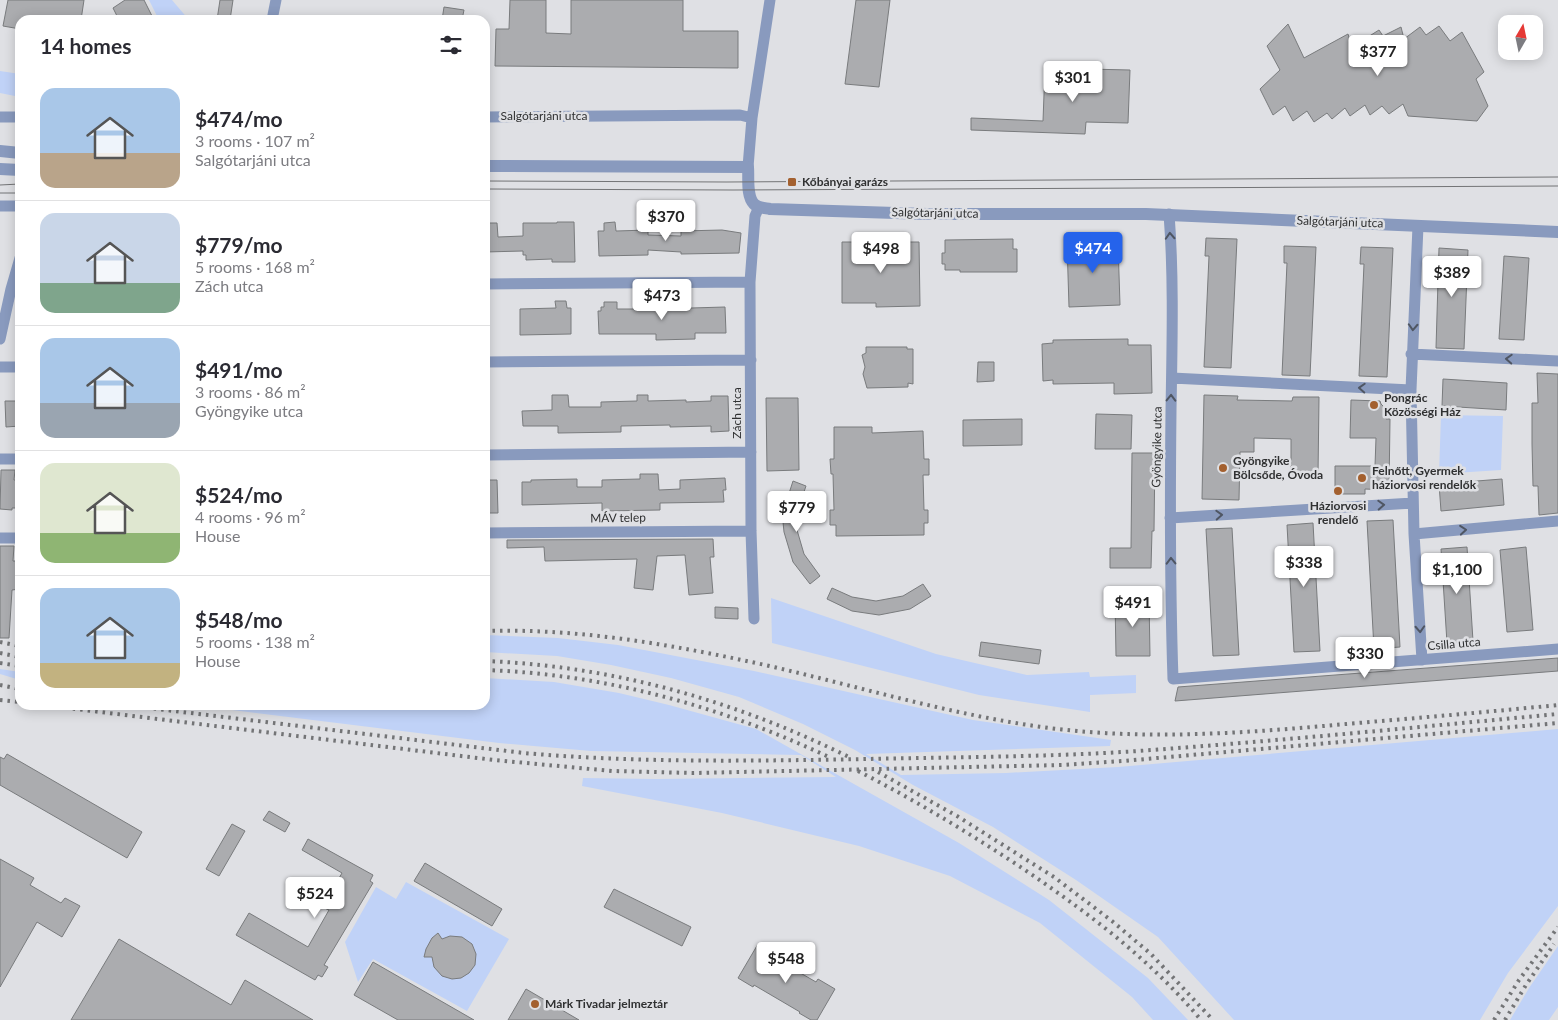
<!DOCTYPE html>
<html lang="en">
<head>
<meta charset="utf-8">
<style>
	body { margin:0; font-family:Lato,sans-serif; background:#f2f2f3; color:#2b2b33; height:100vh; display:flex; flex-direction:column; font-size:19px; white-space:nowrap }
	* { box-sizing:border-box; margin:0 }
	p { font-size:16px; color:#7c7c81 }
	.icon { flex:none; width:28px; height:28px; fill:none; stroke:currentColor; stroke-width:2; stroke-linecap:round; stroke-linejoin:round }
	.map { position:relative; flex:1; overflow:hidden }
	.panel { position:absolute; left:15px; top:15px; width:475px; height:695px; display:flex; flex-direction:column; background:#fff; border-radius:15px; box-shadow:0 2px 12px #0003 }
	.panel>* { flex:none }
	.needle { width:32px; rotate:9deg }
	.buttons { position:absolute; left:1498px; top:15px; display:grid; gap:10px }
	.buttons a { display:grid; place-items:center; width:45px; height:45px; border-radius:10px; background:#fff; box-shadow:0 2px 12px #0003; font-size:25px }
	.price { position:absolute; translate:-50% -42px; padding:0 11px; border-radius:5px; background:#fff; color:#222; font-size:16px; line-height:32px; filter:drop-shadow(0 1px 2px #0008) }
	.price::after { content:''; position:absolute; left:50%; top:30px; width:15px; height:11px; margin-left:-8px; background:inherit; clip-path:polygon(0 0,100% 0,50% 100%) }
	.price.active { background:#2563eb; color:#fff }
	ul { padding:0; list-style:none }
	li { display:flex; align-items:center; gap:15px; height:125px; padding:0 25px }
	li+li { border-top:1px solid #e1e1e2 }
	li span { display:grid; place-items:center; flex:none; width:140px; height:100px; border-radius:15px; color:#555 }
	li>.icon { margin-inline-start:auto }
	span .icon { width:60px; height:60px; fill:#fffc; stroke-width:1 }
	li b { font-size:21px }
	h2 { display:flex; justify-content:space-between; align-items:center; height:60px; padding:0 25px; font-size:21px }
	.map>svg:first-child { display:block }
</style>
</head>
<body>
<div class="map">
<svg width="1558" height="1020" viewBox="0 0 1558 1020">
	<rect width="100%" height="100%" fill="#dfe0e4"/>
	<!-- green -->
	<path fill="#c0d2f7" d="M149,0H172L189,20H159Z
		M0,71L20,74V97L0,93Z
		M1441,415L1503,416L1501,470L1439,474Z
		M771,598L936,654L1027,675L1089,672L1090,677L1136,675V693L1090,695V712L979,695L772,643Z
		M485,635L558,638L618,645L754,671L973,720L1111,740L1110,746L866,754L901,775L1006,773L1118,767L1558,729V906L1508,973L1480,1020H1234L1158,937L1076,880L993,827L913,785L855,750L803,724L739,697L671,678L611,665L557,656L485,652Z
		M0,669L20,672V680L0,674Z
		M485,678L554,682L619,693L669,705L756,729L959,843L1049,900L1148,978L1188,1020H1153L1132,997L1040,923L950,876L859,846L722,813L582,786L583,778L656,779L836,777L801,755L591,751L499,743L192,705H485Z
		M406,882L509,939L467,1011L373,959L358,982L345,942L376,887L396,899Z
		M1558,946V1007L1549,1020H1510L1529,988Z"/>
	<!-- building -->
	<path fill="#abacaf" stroke="#797b7d" d="M8,0H84L81,20H20V29L3,26Z
		M125,0H144L154,20H119L113,8Z
		M220,0H233L230,20H217Z
		M510,0H546V33L571,34V0H683V31H738V68L495,66L496,29H509Z
		M856,0H890L879,87L845,84Z
		M444,7L464,10L462,20H442Z
		M1288,24L1304,58L1348,34L1352,47L1379,30L1383,36L1401,27L1404,39L1420,27L1426,35L1439,26L1450,41L1462,32L1484,72L1476,79L1488,106L1477,121L1408,116L1403,104L1389,114L1382,106L1370,115L1365,105L1350,116L1345,108L1332,119L1327,113L1314,122L1307,111L1293,121L1285,106L1273,115L1260,89L1280,70L1267,46Z
		M1045,68L1130,70L1128,123L1086,122L1085,134L971,130V118L1043,121Z
		M557,222H574L575,262H552V259L526,260V255H523V251L485,252V223H497L498,237L523,236V223H557Z
		M615,222L616,231L648,230V235L681,236V231L722,230L741,233L739,253L681,254V252L648,250V255L599,256L598,231H604V223Z
		M1206,238L1237,239L1231,368L1204,367L1209,256H1205Z
		M1013,239V249H1017V272H960V270H945V264H942V253H945V240Z
		M842,242H919L920,306L876,307V303H842Z
		M1096,242V244L1118,243L1120,305L1069,307L1067,243Z
		M1284,246L1316,247L1310,376L1282,375L1287,263H1284Z
		M1361,247L1393,248L1387,377L1359,376L1364,264H1360Z
		M1439,248L1468,250L1464,349L1436,348Z
		M1504,256L1529,258L1524,340L1499,339Z
		M555,301H566L567,308H571V334L520,335V309L556,308Z
		M604,302H617V309H645V305H657V309L725,307L726,333H695V339L656,340V334H599L598,311H601V307H604Z
		M1128,339V345H1151L1152,393L1114,394V383L1053,384V380L1043,381L1042,344L1053,343V340Z
		M866,347H907V349H913V384L908,383V387L867,388L863,374L865,367L862,355L866,353Z
		M978,362H994V381L977,382Z
		M1537,373L1558,374V513L1539,515L1538,486H1533L1532,444V403H1538Z
		M1443,379L1507,383L1506,410L1442,406Z
		M552,395H568L569,407H601V402L637,401V395H648V401L686,400V402L711,401V396H728L729,431L711,432V426L670,427V425L621,426V432L558,433V426H523L522,411L552,410Z
		M1204,395L1238,396L1237,400L1292,401L1293,397H1319L1318,476L1291,475V439L1254,438V452H1240L1239,500L1202,499Z
		M766,398H798L799,470L767,471Z
		M1351,400L1380,401L1381,404L1386,409V419H1390L1389,490L1365,489V494H1335V466H1375L1376,438H1350Z
		M5,401H20V426L6,427Z
		M1096,414L1132,415L1131,449H1095Z
		M1022,419V445L963,446V420Z
		M834,427H872V433L923,431L924,459H929V475H923L924,510H928V523H924V535L836,536V525H830V510H834L833,474H831L830,459H834Z
		M1132,453H1155L1154,531H1152L1151,568H1110V548H1131Z
		M1,470H15L14,480H20V508H12V510L0,509Z
		M640,474H658L659,490L680,489V480L725,478L726,490H723L724,502L660,503V510L602,511V503L522,505V482H531V480L577,479V487H602V480L640,479Z
		M1502,479L1504,505L1441,511L1439,484Z
		M485,480H497L498,513H485Z
		M793,481L806,486L797,512V530L804,554L820,576L810,584L793,562L784,532L783,522L785,506Z
		M1393,520L1400,647L1374,649L1367,521Z
		M1313,523L1320,651L1294,652L1287,525Z
		M1232,528L1239,655L1213,656L1206,529Z
		M713,539L714,557H710L713,593L689,595L685,555L657,556L653,590L634,588L637,559L545,561L544,547L507,548V540Z
		M0,546H14L13,561H20V589L12,590L9,638H0Z
		M1467,547L1473,641L1447,643L1441,549Z
		M1526,547L1533,630L1507,632L1500,550Z
		M923,584L931,596L910,609L879,615L852,611L827,599L832,588L852,597L876,601L903,596Z
		M1149,599L1150,656H1116L1115,600Z
		M715,607L738,608V619L715,618Z
		M981,642L1041,650L1039,664L979,656Z
		M1558,658V671L1175,701L1178,687Z
		M7,754L142,832L127,858L0,785V757L4,759Z
		M269,811L290,823L285,832L263,820Z
		M232,824L245,831L219,876L206,869Z
		M308,839L373,875L370,881L373,883L324,965L328,967L322,977L318,975L315,980L236,935L249,913L308,947L329,910L322,907L342,873L302,850Z
		M0,859L34,878L30,885L61,903L65,898L80,906L62,937L37,922L0,987Z
		M425,863L502,909L492,926L414,881Z
		M614,889L691,927L682,946L604,907Z
		M438,933L442,939L450,936L462,937L472,944L476,954L475,965L469,973L461,978L452,979L442,976L434,967L432,957H424L426,949L432,938Z
		M119,939L231,1005L245,980L313,1020H71Z
		M758,944L773,953L771,956L816,982L818,979L835,989L817,1020H811L799,1013L800,1012L754,985L753,987L738,978Z
		M373,962L474,1020H398L354,995Z
		M526,989L579,1020H508Z"/>
	<g fill="none" stroke-linecap="round" stroke-linejoin="round">
		<!-- minor -->
		<path stroke="#899abe" stroke-width="11" d="M272,20L276,0
			M0,117H20
			M485,117L740,115L752,118
			M748,167L752,118L770,0
			M0,206H20
			M1169,214C1174,278 1172,347 1171,411C1170,500 1170,590 1173,679L1558,649
			M1418,226L1411,390L1414,534L1422,660
			M485,284L750,282
			M0,339L11,289L20,258
			M1411,354L1558,361
			M485,362L751,360
			M0,367H20
			M1172,378L1411,390
			M485,455L751,452
			M0,459H20
			M1170,518L1413,503
			M485,533L751,531
			M1414,534L1558,521
			M0,538H20
			M754,619L751,531L750,282L755,216L759,207"/>
		<!-- tertiary -->
		<path stroke="#899abe" stroke-width="12" d="M0,151L20,153
			M485,166L748,167C749,178 746,196 754,204C758,208 765,208 770,209L927,214H1146L1558,232
			M0,169L20,170"/>
		<!-- tram -->
		<path stroke="#737476" stroke-width="1" d="M485,181L726,182L1558,177
			M0,185L20,184
			M485,189L733,190L1558,186
			M0,193H20"/>
		<!-- rail -->
		<path stroke="#737476" stroke-width="4" stroke-dasharray="2.5 5" stroke-linecap="butt" d="M485,631C579,628 674,645 765,665C857,686 948,714 1042,727C1143,741 1246,733 1346,724C1417,718 1487,712 1558,705
			M0,642L20,646
			M0,653L20,657
			M485,661C614,666 736,701 851,758
			M0,663L20,666
			M485,670C606,674 723,707 831,758
			M0,685L20,689
			M0,700L20,702
			M43,705L494,760L612,771L694,773L1062,765L1123,761L1558,723
			M124,705L524,753C639,763 753,761 867,759C958,757 1048,757 1138,751C1278,741 1418,727 1558,714
			M858,771C915,800 969,833 1022,868C1087,912 1150,959 1201,1020
			M878,772L957,816L1054,877L1112,921L1151,954L1213,1020
			M1494,1020L1519,980L1558,927
			M1505,1020L1526,985L1554,944"/>
	</g>
	<!-- one-way arrows -->
	<defs><path id="oneway-chevron" d="M-2-3.5L2.5 0L-2 3.5" fill="none" stroke-width="1.6" stroke-linecap="round" stroke-linejoin="round" transform="scale(1.25)"/></defs>
	<g stroke="#4f5663">
		<use href="#oneway-chevron" transform="translate(1170 236) rotate(-93)"/>
		<use href="#oneway-chevron" transform="translate(1413 327) rotate(93)"/>
		<use href="#oneway-chevron" transform="translate(1509 359) rotate(-177)"/>
		<use href="#oneway-chevron" transform="translate(1362 388) rotate(-177)"/>
		<use href="#oneway-chevron" transform="translate(1171 398) rotate(-89)"/>
		<use href="#oneway-chevron" transform="translate(1381 505) rotate(-3)"/>
		<use href="#oneway-chevron" transform="translate(1219 515) rotate(-3)"/>
		<use href="#oneway-chevron" transform="translate(1463 530) rotate(-5)"/>
		<use href="#oneway-chevron" transform="translate(1171 561) rotate(-91)"/>
		<use href="#oneway-chevron" transform="translate(1420 629) rotate(87)"/>
	</g>
	<!-- markers -->
	<g fill="#a3602f" stroke="#dfe0e4" stroke-width="2">
		<rect x="787" y="177" width="10" height="10" rx="2.5"/>
		<circle cx="1374" cy="405" r="5"/>
		<circle cx="1223" cy="468" r="5"/>
		<circle cx="1362" cy="478" r="5"/>
		<circle cx="1338" cy="491" r="5"/>
		<circle cx="535" cy="1004" r="5"/>
	</g>
	<g text-anchor="middle" stroke-width="5" stroke-linejoin="round" paint-order="stroke">
		<!-- street labels -->
		<g font-size="12" fill="#303132" stroke="#dfe0e4">
			<text x="544" y="120">Salgótarjáni utca</text>
			<text transform="translate(935 213) rotate(1)" y="4">Salgótarjáni utca</text>
			<text transform="translate(1340 222) rotate(2)" y="4">Salgótarjáni utca</text>
			<text transform="translate(737 413) rotate(-90)" y="4">Zách utca</text>
			<text transform="translate(1157 447) rotate(-89)" y="4">Gyöngyike utca</text>
			<text transform="translate(618 518) rotate(-1)" y="4">MÁV telep</text>
			<text transform="translate(1454 644) rotate(-5)" y="4">Csilla utca</text>
		</g>
		<!-- poi labels -->
		<g font-size="12" font-weight="bold" fill="#303132" stroke="#dfe0e4" text-anchor="start">
			<text x="802" y="186">Kőbányai garázs</text>
			<text x="1384" y="402">Pongrác<tspan x="1384" dy="14">Közösségi Ház</tspan></text>
			<text x="1233" y="465">Gyöngyike<tspan x="1233" dy="14">Bölcsőde, Óvoda</tspan></text>
			<text x="1372" y="475">Felnőtt, Gyermek<tspan x="1372" dy="14">háziorvosi rendelők</tspan></text>
			<text x="1338" y="510" text-anchor="middle">Háziorvosi<tspan x="1338" dy="14">rendelő</tspan></text>
			<text x="545" y="1008">Márk Tivadar jelmeztár</text>
		</g>
	</g>
</svg>
<div class="buttons">
<a><svg class="needle" viewBox="-14 -14 28 28"><path d="M0-13l5 13h-10z" fill="#e53935"/><path d="M0 13l5-13h-10z" fill="#7c7c81"/></svg></a>
</div>
<b class="price" style="left:1378px;top:77px">$377</b>
<b class="price" style="left:1073px;top:103px">$301</b>
<b class="price" style="left:666px;top:242px">$370</b>
<b class="price" style="left:881px;top:274px">$498</b>
<b class="price active" style="left:1093px;top:274px">$474</b>
<b class="price" style="left:1452px;top:298px">$389</b>
<b class="price" style="left:662px;top:321px">$473</b>
<b class="price" style="left:797px;top:533px">$779</b>
<b class="price" style="left:1304px;top:588px">$338</b>
<b class="price" style="left:1457px;top:595px">$1,100</b>
<b class="price" style="left:1133px;top:628px">$491</b>
<b class="price" style="left:1365px;top:679px">$330</b>
<b class="price" style="left:315px;top:919px">$524</b>
<b class="price" style="left:786px;top:984px">$548</b>
<section class="panel">
<h2>14 homes<svg class="icon" aria-label="filters" viewBox="0 0 24 24"><path d="M4 7h16M4 17h16"/><circle cx="9" cy="7" r="2"/><circle cx="15" cy="17" r="2"/></svg></h2>
<ul>
<li><span style="background:linear-gradient(#a9c7e8 65%,#b9a48a 0)"><svg class="icon" aria-label="home" viewBox="0 0 24 24"><path d="M3 11l9-7 9 7M6 9v11h12V9"/></svg></span><div><b>$474/mo</b><p>3 rooms · 107 m²</p><p>Salgótarjáni utca</p></div></li>
<li><span style="background:linear-gradient(#c9d6e8 70%,#7fa58c 0)"><svg class="icon" aria-label="home" viewBox="0 0 24 24"><path d="M3 11l9-7 9 7M6 9v11h12V9"/></svg></span><div><b>$779/mo</b><p>5 rooms · 168 m²</p><p>Zách utca</p></div></li>
<li><span style="background:linear-gradient(#a9c7e8 65%,#9aa5b1 0)"><svg class="icon" aria-label="home" viewBox="0 0 24 24"><path d="M3 11l9-7 9 7M6 9v11h12V9"/></svg></span><div><b>$491/mo</b><p>3 rooms · 86 m²</p><p>Gyöngyike utca</p></div></li>
<li><span style="background:linear-gradient(#dfe7d0 70%,#8fb573 0)"><svg class="icon" aria-label="home" viewBox="0 0 24 24"><path d="M3 11l9-7 9 7M6 9v11h12V9"/></svg></span><div><b>$524/mo</b><p>4 rooms · 96 m²</p><p>House</p></div></li>
<li><span style="background:linear-gradient(#a9c7e8 75%,#c2b280 0)"><svg class="icon" aria-label="home" viewBox="0 0 24 24"><path d="M3 11l9-7 9 7M6 9v11h12V9"/></svg></span><div><b>$548/mo</b><p>5 rooms · 138 m²</p><p>House</p></div></li>
</ul>
</section>
</div>
</body>
</html>
